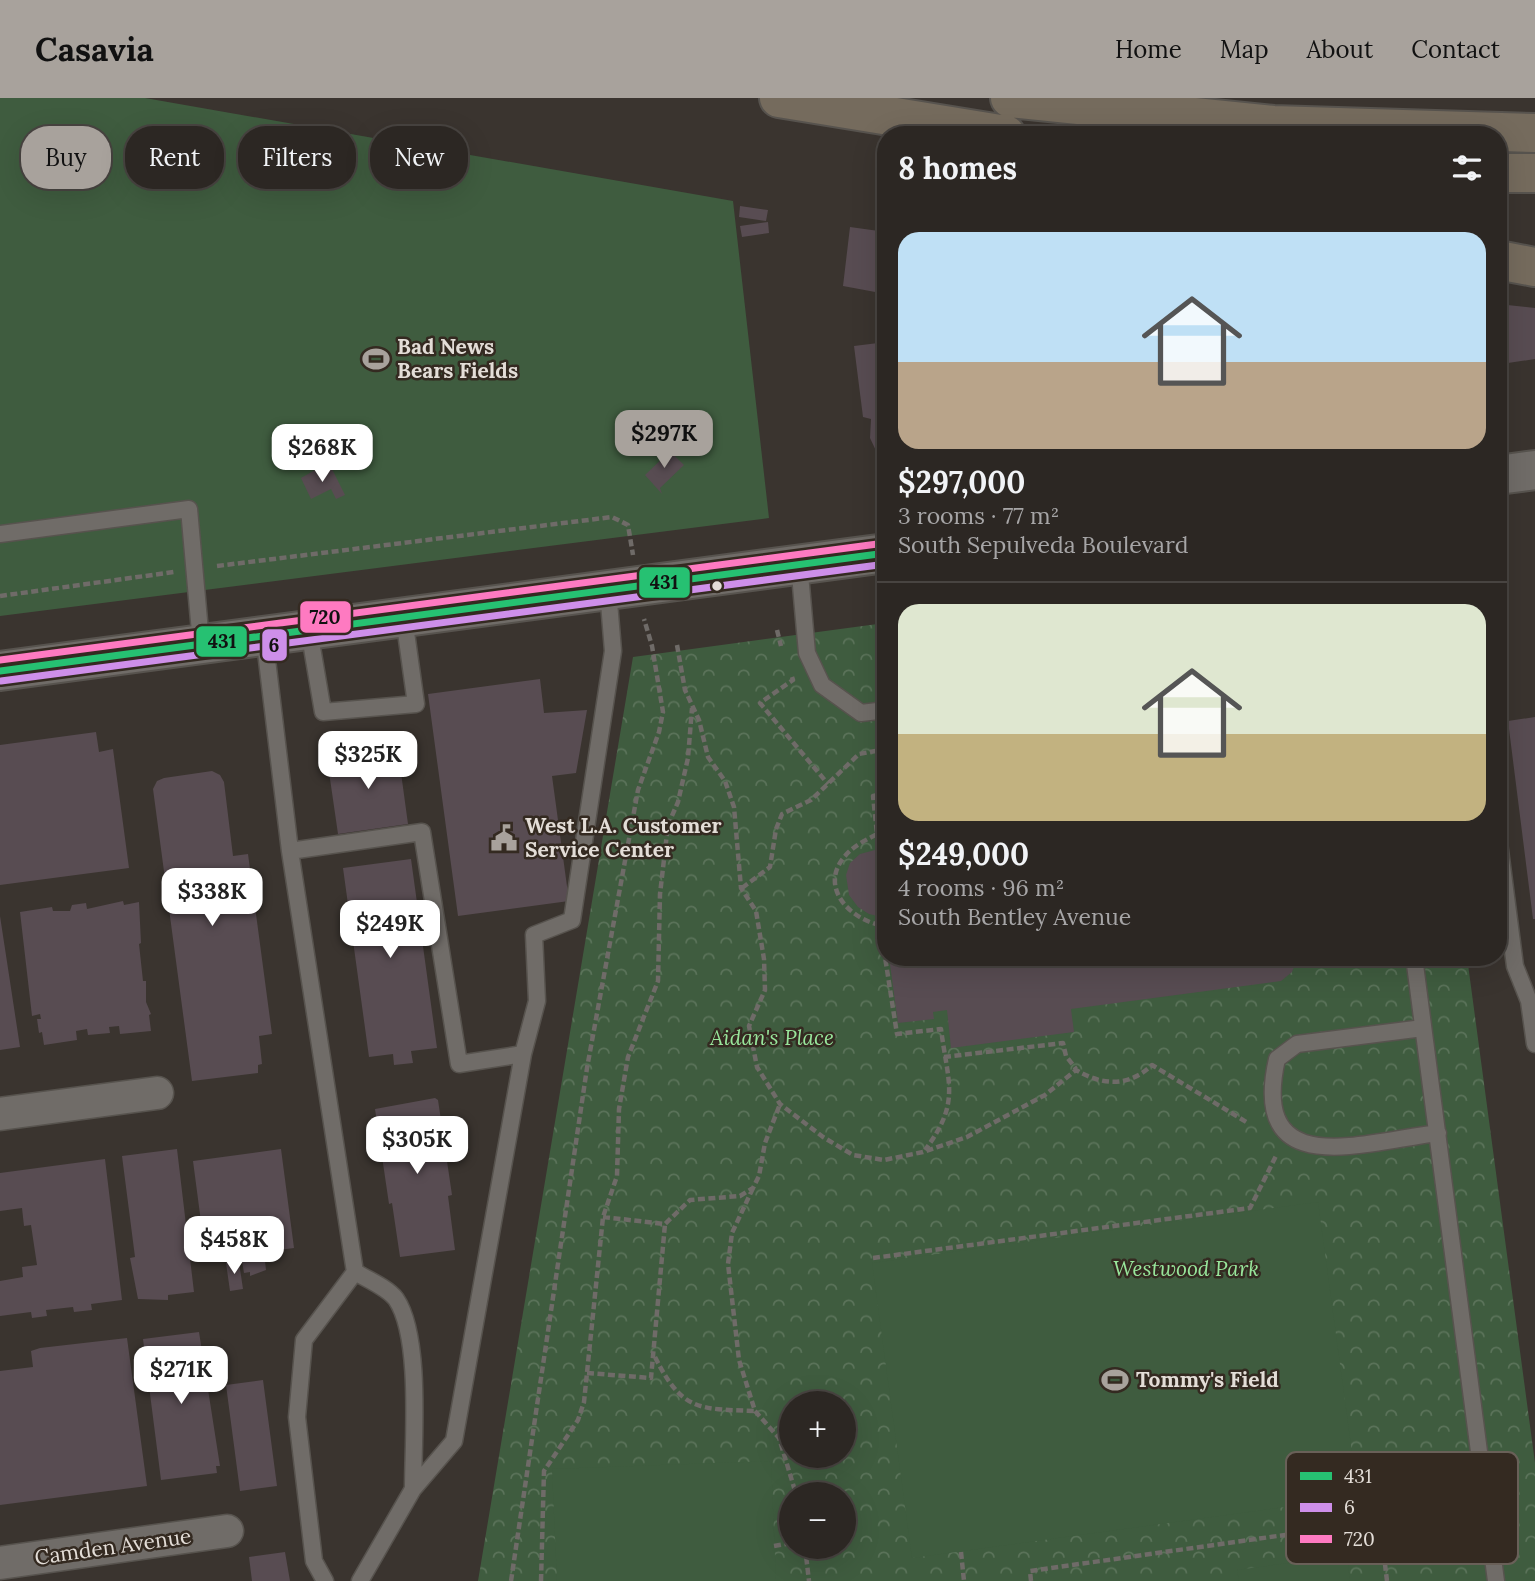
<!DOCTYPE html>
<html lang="en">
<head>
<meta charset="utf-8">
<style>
	body { margin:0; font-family:Lora,serif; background:#342f2b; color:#f1f3f6; height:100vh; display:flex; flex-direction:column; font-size:26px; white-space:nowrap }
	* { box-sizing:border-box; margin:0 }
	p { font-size:23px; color:#a6a5a6 }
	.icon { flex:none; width:38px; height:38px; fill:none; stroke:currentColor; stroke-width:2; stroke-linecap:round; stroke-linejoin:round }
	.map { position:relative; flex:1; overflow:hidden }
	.side { position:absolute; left:877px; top:28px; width:630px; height:840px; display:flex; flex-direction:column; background:#2c2723; border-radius:28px; box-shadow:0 7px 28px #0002,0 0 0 2px #484441 }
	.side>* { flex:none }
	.hud { position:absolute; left:21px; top:28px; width:665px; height:63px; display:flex; gap:14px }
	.fabs { position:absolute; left:779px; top:1293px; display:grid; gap:14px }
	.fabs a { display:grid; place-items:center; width:77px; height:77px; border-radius:50%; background:#2c2723; box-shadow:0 7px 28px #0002,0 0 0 2px #484441; font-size:35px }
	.price { position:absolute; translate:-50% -60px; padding:0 16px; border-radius:14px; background:#fff; color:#222; font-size:23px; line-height:46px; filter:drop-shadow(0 2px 4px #0008) }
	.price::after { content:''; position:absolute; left:50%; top:42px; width:21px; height:16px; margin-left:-10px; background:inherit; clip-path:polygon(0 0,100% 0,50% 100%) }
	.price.active { background:#a8a29c; color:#111 }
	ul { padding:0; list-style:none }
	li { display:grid; align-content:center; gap:14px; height:371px; padding:0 21px }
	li+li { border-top:2px solid #484441 }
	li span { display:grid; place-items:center; height:217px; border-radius:21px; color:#555 }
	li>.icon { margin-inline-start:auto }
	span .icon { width:126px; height:126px; fill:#fffc; stroke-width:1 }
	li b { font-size:30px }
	h2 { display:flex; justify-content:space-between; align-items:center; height:84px; padding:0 21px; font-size:30px }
	.chip { padding:0 24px; border-radius:28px; background:#2c2723; box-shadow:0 7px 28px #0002,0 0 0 2px #484441; font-size:24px; line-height:63px }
	.chip.active { background:#a8a29c; color:#111 }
	header { display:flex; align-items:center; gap:42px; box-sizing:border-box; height:98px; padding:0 35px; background:#a8a29c; color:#111 }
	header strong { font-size:33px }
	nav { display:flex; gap:38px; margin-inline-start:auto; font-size:24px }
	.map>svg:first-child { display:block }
</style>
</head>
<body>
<header>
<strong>Casavia</strong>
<nav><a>Home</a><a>Map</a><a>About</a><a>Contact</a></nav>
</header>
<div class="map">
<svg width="1535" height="1483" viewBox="0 0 1535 1483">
	<defs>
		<pattern id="park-crowns" width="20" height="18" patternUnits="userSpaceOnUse" patternTransform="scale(1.75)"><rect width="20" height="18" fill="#3f5c3f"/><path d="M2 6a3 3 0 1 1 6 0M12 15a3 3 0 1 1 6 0" fill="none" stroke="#5b735a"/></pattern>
	</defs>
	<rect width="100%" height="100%" fill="#3a342f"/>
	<!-- park -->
	<path fill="url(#park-crowns)" fill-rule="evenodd" d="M885,525L886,859H1467L1535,1365V1483H478L633,559ZM791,1306H844V1358H791ZM791,1396H844V1449H791Z"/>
	<!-- garden -->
	<path fill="#3f5c3f" d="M0,0H145L733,103L769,420L0,518Z
		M1318,1104L1358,1399L912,1460L872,1165Z
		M771,1363L776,1483H557L552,1371Z
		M1347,1457L1350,1483H1239L1237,1472Z"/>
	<!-- building -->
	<path fill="#584c52" d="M740,108L768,112L766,123L739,119Z
		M768,124L769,135L742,139L740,128Z
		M850,129L886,134V196L843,188Z
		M1498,206L1535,210V261L1508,265L1506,255L1498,256Z
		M879,237H886V382L875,380L878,357L870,340L871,321L863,319L854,248L878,245Z
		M670,353L684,367L660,390L662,396L645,377Z
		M331,369L345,397L336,401L331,391L311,401L301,380L315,372L317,376Z
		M540,581L544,615L587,612L576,675L552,678L569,803L458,818L428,596Z
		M1535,619V821H1533L1508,623Z
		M96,634L99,654L113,651L129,770L0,787V647Z
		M389,650L399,660L408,726L338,736L328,667L330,663L340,657Z
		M212,673L220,677L224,684L233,758L248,756L272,936L259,938L262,966L258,967V975L192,983L153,691L157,683L164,680Z
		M886,749V820L869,816L858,809L849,797L846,777L850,765L860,756Z
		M411,761L437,950L411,953L413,965L394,967L393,956L369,959L343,770Z
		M123,803L124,807L139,804L141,845L139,846L143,883H146V904L151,916L149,917L151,933L120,936L119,928L109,929L110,935L88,937L87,931L76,933L77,942L44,947L42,934L39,935L37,921H41L40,916L32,918L20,814L52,809L53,813H70L72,807L86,805L87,811Z
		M0,818L20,949L0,952Z
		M889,859H1297V861L1292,874L1281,883L1071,911L1074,934L951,950L947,912L933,914L934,921L898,925Z
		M435,1000L438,1002L452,1097L448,1098L455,1152L400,1159L392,1105L389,1106L375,1011Z
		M177,1051L194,1194L168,1197V1202L138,1201L130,1160L135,1159L122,1058Z
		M281,1051L294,1150L264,1154L266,1172L250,1178V1174L244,1175L241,1157L206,1162L193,1063Z
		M105,1061L122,1202L91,1206L92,1212L74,1214L73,1209L46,1212L47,1218L32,1220L31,1214L0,1218V1183L23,1179L22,1169L37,1167L31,1127L24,1128L22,1110L0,1113V1075Z
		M239,1164L243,1191L230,1193L226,1165Z
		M199,1234L220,1368H216L217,1375L161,1382L143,1241Z
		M127,1240L147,1388L0,1407V1273L33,1269L31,1253L40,1250Z
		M263,1282L277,1388L240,1393L226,1287Z
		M285,1454L290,1483H252L249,1459Z"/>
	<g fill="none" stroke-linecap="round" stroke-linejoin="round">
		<!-- lane casing -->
		<g stroke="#57534e" stroke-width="19">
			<path id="lane" d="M0,436L189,411L201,545
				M799,465L807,555L822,587L861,615L886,612
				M309,532L323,614L416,606L404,520
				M264,537L290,753L422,734L459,966L523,956
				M1498,737L1515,868L1529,903L1535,946
				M290,753L355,1174L304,1242L297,1319L314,1463L325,1483
				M1414,859L1496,1483
				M1423,930L1297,946L1277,961C1249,1085 1363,1044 1438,1035
				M355,1174C367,1181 388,1190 396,1201C422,1239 413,1345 413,1391
				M360,1483L413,1391L454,1343L523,956L537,903L534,837L572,822L613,553L608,492"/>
		</g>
		<!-- street casing -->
		<g stroke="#57534e" stroke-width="35">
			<path id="street" d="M0,1016L157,995
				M0,1465L227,1433"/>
		</g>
		<!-- secondary casing -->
		<g stroke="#57534e" stroke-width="42">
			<path id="secondary" d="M1498,377L1535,372
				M0,573L886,455"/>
		</g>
		<!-- highway casing -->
		<g stroke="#57534e" stroke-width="42">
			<path id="highway" d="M779,0L1006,37
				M1010,0L1273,27L1535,35
				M1498,75H1535
				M1498,162L1535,169"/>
		</g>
		<!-- path -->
		<path stroke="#6f6b68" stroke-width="4.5" stroke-dasharray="7 3.5" stroke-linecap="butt" d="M217,468L612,419L628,427L633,457
			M0,498L174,474
			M777,532L781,548
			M677,547L685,592L699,622L708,659L725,683L734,709L741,790L756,813L764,861L765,892L749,928L757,969L780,1006L823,1039L853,1057L884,1062L923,1054L967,1039L1045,997L1076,972C1103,988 1129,989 1152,967L1248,1025
			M792,579L793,582L760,605L828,686
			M883,634L886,648
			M886,695L873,698L877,736C866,742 853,748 845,758C818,789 850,821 880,827L897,936L941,931C948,986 961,1004 925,1052
			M742,790L770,769L776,731L782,716L811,702L859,656L886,651
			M944,959L1063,945L1066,958L1076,971
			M753,1090L732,1135L728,1166L739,1262L755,1313L779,1340L796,1396
			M603,1119L665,1126L690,1102L740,1098L753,1090L759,1078L765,1045L780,1006
			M873,1160L1250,1110L1276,1058
			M655,1259C682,1313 698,1311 755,1313
			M587,1275L651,1280L665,1126
			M1380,1424L1387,1483
			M1316,1433L1315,1422L1424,1408
			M774,1448L791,1445
			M805,1449L809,1483
			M961,1454L964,1483
			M511,1483L587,970L638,692L659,634L663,614L652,548L644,521
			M541,1483L544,1373L578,1322L584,1304L603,1119L617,1078L619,1011L628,959L658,883L660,796L668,727L678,704L688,660L692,610
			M1031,1483L1030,1473L1426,1417"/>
		<!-- lane -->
		<use href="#lane" stroke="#706c68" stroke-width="16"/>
		<!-- street -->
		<use href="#street" stroke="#706c68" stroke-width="32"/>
		<!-- secondary -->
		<use href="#secondary" stroke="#706c68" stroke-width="38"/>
		<!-- highway -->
		<use href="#highway" stroke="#756b5d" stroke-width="38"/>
		<!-- bus-1 casing -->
		<g stroke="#342a21" stroke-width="12">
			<path id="bus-1" d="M0,573L886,455"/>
		</g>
		<!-- bus-2 casing -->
		<g stroke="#342a21" stroke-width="12">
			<path id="bus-2" d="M1,583L886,466"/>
		</g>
		<!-- bus-3 casing -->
		<g stroke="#342a21" stroke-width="12">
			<path id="bus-3" d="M0,562L885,445"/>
		</g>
		<!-- bus-1 -->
		<use href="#bus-1" stroke="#26c172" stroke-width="7"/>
		<!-- bus-2 -->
		<use href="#bus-2" stroke="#ce8fe9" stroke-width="7"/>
		<!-- bus-3 -->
		<use href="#bus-3" stroke="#fe7ac1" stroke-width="7"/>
	</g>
	<!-- icons -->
	<defs>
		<g id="stadium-bare" transform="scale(2.1)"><path d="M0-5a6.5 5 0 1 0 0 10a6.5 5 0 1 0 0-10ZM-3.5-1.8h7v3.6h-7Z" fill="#a8a29c" stroke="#342a21" stroke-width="2.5" paint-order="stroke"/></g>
		<g id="civic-bare" transform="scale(2.1)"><path d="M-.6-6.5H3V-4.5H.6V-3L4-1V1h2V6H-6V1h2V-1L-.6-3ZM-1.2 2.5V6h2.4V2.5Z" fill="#a8a29c" stroke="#342a21" stroke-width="2.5" paint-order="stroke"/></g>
	</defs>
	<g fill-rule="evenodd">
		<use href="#stadium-bare" x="376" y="261"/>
		<use href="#civic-bare" x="504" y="740"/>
		<use href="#stadium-bare" x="1115" y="1282"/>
	</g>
	<!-- markers -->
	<circle fill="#e3ddd7" stroke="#342a21" stroke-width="2.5" cx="717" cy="488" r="6"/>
	<g text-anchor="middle" stroke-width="5" stroke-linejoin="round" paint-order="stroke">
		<!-- poi labels -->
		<g font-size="21" font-weight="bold" fill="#e3ddd7" stroke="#342a21" text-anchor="start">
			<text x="397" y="256">Bad News<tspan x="397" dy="24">Bears Fields</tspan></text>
			<text x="525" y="735">West L.A. Customer<tspan x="525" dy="24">Service Center</tspan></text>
			<text x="1136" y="1289">Tommy's Field</text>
		</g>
		<!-- park labels -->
		<g font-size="21" font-style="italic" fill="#98e69b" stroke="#342a21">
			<text x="772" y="947">Aidan's Place</text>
			<text x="1186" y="1178">Westwood Park</text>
		</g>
		<!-- street labels -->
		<g font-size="21" fill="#e3ddd7" stroke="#342a21">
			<text transform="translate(113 1449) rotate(-8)" y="7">Camden Avenue</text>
		</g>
	</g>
	<!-- legend -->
	<rect x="1286" y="1354" width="232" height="112" rx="10" fill="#342a21" stroke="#696058" stroke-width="2"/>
	<rect x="1300" y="1374" width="32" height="8" fill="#26c172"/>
	<rect x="1300" y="1405" width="32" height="9" fill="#ce8fe9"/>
	<rect x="1300" y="1437" width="32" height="8" fill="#fe7ac1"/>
	<g font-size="19" fill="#e3ddd7">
		<text x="1344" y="1385">431</text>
		<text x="1344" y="1416">6</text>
		<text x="1344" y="1448">720</text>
	</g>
	<g stroke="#342a21" stroke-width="2.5">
		<rect x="638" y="468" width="53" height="33" rx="7" fill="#26c172"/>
		<rect x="299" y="502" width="53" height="34" rx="7" fill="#fe7ac1"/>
		<rect x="195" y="527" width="53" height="33" rx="7" fill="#26c172"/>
		<rect x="261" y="530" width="27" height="34" rx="7" fill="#ce8fe9"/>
	</g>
	<g font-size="19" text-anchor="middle" font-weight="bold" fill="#111">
		<text x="664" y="491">431</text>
		<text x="325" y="526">720</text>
		<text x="222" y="550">431</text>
		<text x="274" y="554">6</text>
	</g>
</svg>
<div class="fabs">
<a>+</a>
<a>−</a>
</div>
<b class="price active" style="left:664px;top:372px">$297K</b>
<b class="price" style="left:322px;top:386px">$268K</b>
<b class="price" style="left:368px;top:693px">$325K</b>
<b class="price" style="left:212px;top:830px">$338K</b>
<b class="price" style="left:390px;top:862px">$249K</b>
<b class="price" style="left:417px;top:1078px">$305K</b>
<b class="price" style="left:234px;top:1178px">$458K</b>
<b class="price" style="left:181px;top:1308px">$271K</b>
<div class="hud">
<a class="chip active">Buy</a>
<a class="chip">Rent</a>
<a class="chip">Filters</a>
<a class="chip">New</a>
</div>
<section class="side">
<h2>8 homes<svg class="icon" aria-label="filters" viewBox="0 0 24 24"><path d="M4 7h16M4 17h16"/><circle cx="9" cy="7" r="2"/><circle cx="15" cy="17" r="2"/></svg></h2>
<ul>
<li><span style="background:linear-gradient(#bfe0f5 60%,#b9a48a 0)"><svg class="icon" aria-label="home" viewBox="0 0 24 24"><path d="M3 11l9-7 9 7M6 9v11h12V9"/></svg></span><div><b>$297,000</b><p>3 rooms · 77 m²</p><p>South Sepulveda Boulevard</p></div></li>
<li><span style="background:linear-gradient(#dfe7d0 60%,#c2b280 0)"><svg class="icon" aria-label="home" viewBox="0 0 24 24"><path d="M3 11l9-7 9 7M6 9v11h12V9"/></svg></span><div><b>$249,000</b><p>4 rooms · 96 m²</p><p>South Bentley Avenue</p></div></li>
</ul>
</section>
</div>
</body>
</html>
